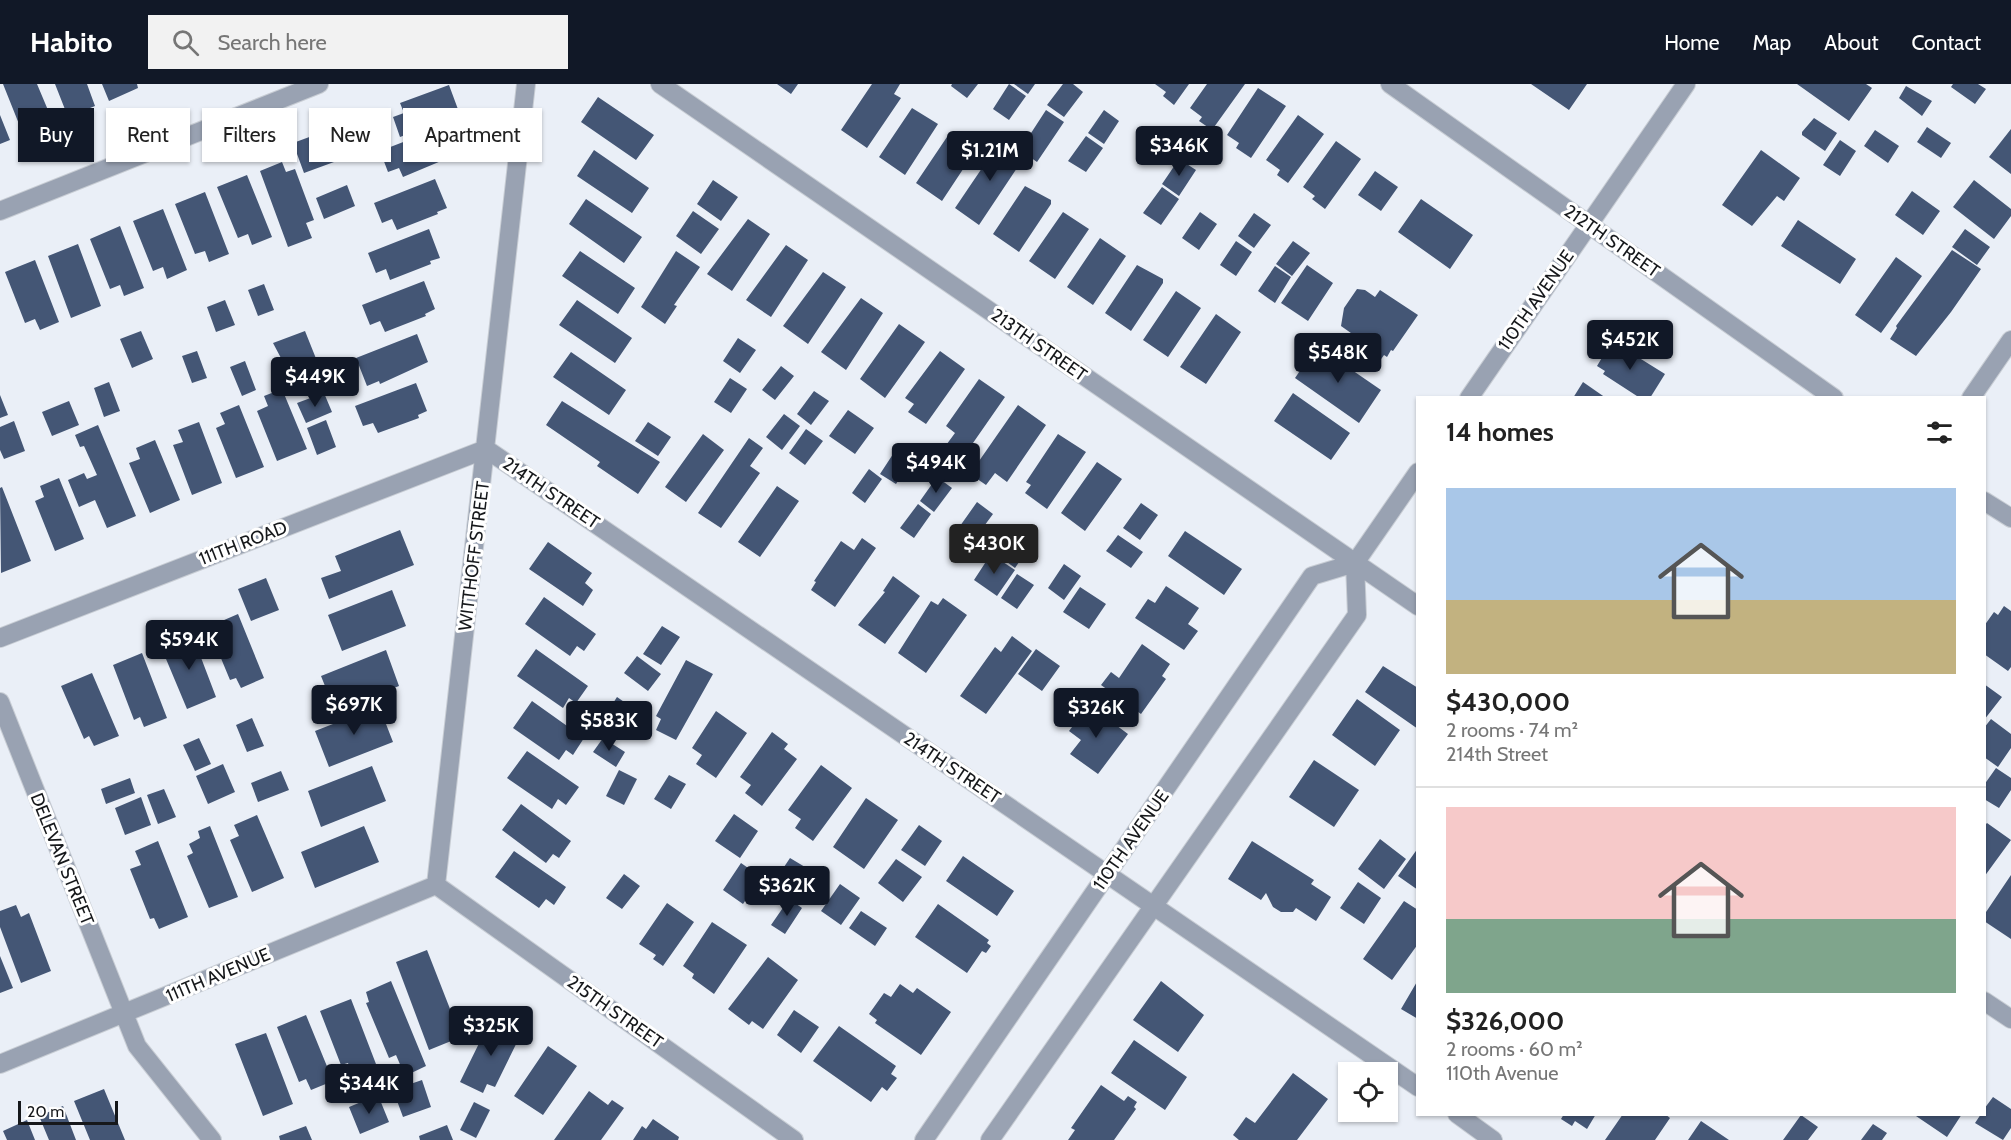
<!DOCTYPE html>
<html lang="en">
<head>
<meta charset="utf-8">
<style>
	body { margin:0; font-family:Cabin,sans-serif; background:#f2f2f2; color:#222; height:100vh; display:flex; flex-direction:column; font-size:22px; white-space:nowrap }
	* { box-sizing:border-box; margin:0 }
	p { font-size:20px; color:#767676 }
	.icon { flex:none; width:33px; height:33px; fill:none; stroke:currentColor; stroke-width:2; stroke-linecap:round; stroke-linejoin:round }
	.map { position:relative; flex:1; overflow:hidden }
	.details { position:absolute; left:1416px; top:312px; width:570px; height:720px; display:flex; flex-direction:column; background:#fff; border-radius:0px; box-shadow:0 2px 4px #0004 }
	.details>* { flex:none }
	.banner { position:absolute; left:18px; top:24px; width:570px; height:54px; display:flex; gap:12px }
	.tools { position:absolute; left:1338px; top:978px; display:grid; gap:12px }
	.tools a { display:grid; place-items:center; width:60px; height:60px; border-radius:0px; background:#fff; box-shadow:0 2px 4px #0004; font-size:30px }
	.scale { position:absolute; left:18px; bottom:15px; width:100px; box-sizing:border-box; padding-left:6px; border:3px solid #16181b; border-top:0; font-size:16px; line-height:21px; white-space:nowrap; color:#16181b; -webkit-text-stroke:4px #fff; paint-order:stroke }
	.price { position:absolute; translate:-50% -51px; padding:0 14px; border-radius:6px; background:#111827; color:#fff; font-size:20px; line-height:39px; filter:drop-shadow(0 2px 3px #0008) }
	.price::after { content:''; position:absolute; left:50%; top:36px; width:18px; height:14px; margin-left:-9px; background:inherit; clip-path:polygon(0 0,100% 0,50% 100%) }
	.price.on { background:#222; color:#fff }
	ul { padding:0; list-style:none }
	li { display:grid; align-content:center; gap:12px; height:318px; padding:0 30px }
	li+li { border-top:2px solid #e0e0e0 }
	li span { display:grid; place-items:center; height:186px; border-radius:0px; color:#555 }
	li>.icon { margin-inline-start:auto }
	span .icon { width:108px; height:108px; fill:#fffc; stroke-width:1 }
	li b { font-size:26px }
	h2 { display:flex; justify-content:space-between; align-items:center; height:72px; padding:0 30px; font-size:26px }
	.pill { padding:0 21px; border-radius:0px; background:#fff; box-shadow:0 2px 4px #0004; font-size:21px; line-height:54px }
	.pill.on { background:#111827; color:#fff }
	header { display:flex; align-items:center; gap:36px; box-sizing:border-box; height:84px; padding:0 30px; background:#111827; color:#fff }
	header strong { font-size:28px }
	nav { display:flex; gap:33px; margin-inline-start:auto; font-size:21px }
	.search { width:420px; height:54px; background:#f2f2f2; display:flex; align-items:center; gap:15px; box-sizing:border-box; padding:0 21px; border-radius:0px; color:#767676; font-size:22px }
	.map>svg:first-child { display:block }
</style>
</head>
<body>
<header>
<strong>Habito</strong>
<div class="search"><svg class="icon" aria-label="search" viewBox="0 0 24 24"><circle cx="10" cy="10" r="6"/><path d="M15 15l6 6"/></svg>Search here</div>
<nav><a>Home</a><a>Map</a><a>About</a><a>Contact</a></nav>
</header>
<div class="map">
<svg width="2011" height="1056" viewBox="0 0 2011 1056">
	<rect width="100%" height="100%" fill="#eaeff7"/>
	<!-- building -->
	<path fill="#445675" d="M3,0H37L53,38L23,50Z
		M55,0H87L95,22L68,33Z
		M102,0H137L138,4L109,17Z
		M777,0H798L791,10Z
		M872,0H900L894,10L901,14L867,64L841,46Z
		M952,0H978L967,14L951,2Z
		M1009,0L1026,12L1009,36L993,25Z
		M1014,0H1035L1028,10Z
		M1063,0H1073L1083,8L1064,33L1047,21Z
		M1155,0H1189L1174,21L1163,12L1166,8Z
		M1207,0H1245L1212,46L1199,37L1202,33L1190,24Z
		M1531,0H1587L1569,26Z
		M1797,0H1866L1872,4L1849,37Z
		M1953,0H1978L1986,5L1975,20L1951,3Z
		M449,1L459,28L451,32L452,34L400,53L393,33L404,29L400,19Z
		M1906,2L1932,17L1922,32L1899,14Z
		M1258,4L1286,22L1251,74L1236,64L1239,59L1227,51Z
		M598,13L654,51L636,76L581,38Z
		M912,24L938,40L905,91L879,73Z
		M1046,26L1064,38L1037,78L1020,66Z
		M1104,26L1119,37L1104,60L1088,49Z
		M0,31L10,56L0,60Z
		M1298,31L1324,50L1288,99L1277,91L1280,86L1266,76Z
		M1814,34L1837,49L1825,67L1802,51V48Z
		M442,43L453,72L403,93L399,84L388,88L380,67Z
		M1927,43L1951,59L1941,74L1917,58Z
		M2011,45V90L1989,73Z
		M1875,46L1899,62L1888,79L1864,62Z
		M323,48L334,78L304,89L293,59Z
		M949,50L975,67L942,117L916,99Z
		M1086,52L1103,64L1086,88L1068,77Z
		M1001,56L1025,72L979,141L955,124Z
		M1840,56L1856,67L1840,92L1823,81Z
		M1336,57L1361,75L1325,125L1312,115L1315,112L1303,103Z
		M594,66L649,104L632,129L577,92Z
		M1761,66L1800,94L1784,117L1777,112L1752,142L1722,121Z
		M1179,75L1196,86L1179,112L1162,100Z
		M282,78L286,88L295,85L314,136L306,139L312,154L288,163L260,87Z
		M1375,87L1398,103L1381,127L1358,111Z
		M247,91L272,153L252,161L248,150L238,154L217,103Z
		M435,95L447,124L437,128L438,130L397,146L392,135L382,139L374,119Z
		M713,96L738,113L721,137L697,120Z
		M1974,96L2011,125V132L1994,155L1953,123Z
		M347,101L355,122L324,135L316,114Z
		M1025,102L1051,116V120L1019,168L993,150Z
		M1162,103L1179,115L1161,141L1143,129Z
		M1912,107L1940,127L1923,151L1895,131Z
		M205,108L229,170L209,178L205,167L195,170L175,120Z
		M586,115L642,153L624,179L569,140Z
		M1421,115L1473,151L1450,185L1398,148Z
		M163,125L187,186L167,195L163,183L153,187L133,137Z
		M693,127L719,145L701,170L676,152Z
		M1063,128L1089,145L1055,195L1029,177Z
		M1200,128L1217,140L1199,166L1182,154Z
		M1254,129L1271,141L1254,164L1238,152Z
		M748,135L770,150L732,207L707,190Z
		M1798,136L1856,175L1840,200L1781,162Z
		M120,142L144,204L124,212L120,201L110,205L90,155Z
		M429,145L440,174L430,177L431,180L390,196L386,185L376,189L368,169Z
		M1965,145L1990,163L1977,181L1952,163Z
		M1100,154L1126,172L1093,221L1067,203Z
		M1236,157L1252,168L1236,192L1220,181Z
		M1293,157L1310,169L1292,192L1276,180Z
		M78,160L101,222L71,234L48,172Z
		M786,161L808,176L771,233L746,216Z
		M1952,166L1981,185L1951,228L1916,272L1890,255L1897,244L1896,242Z
		M580,167L635,204L618,230L562,192Z
		M676,167L700,183L674,221L677,222L665,240L641,223Z
		M1896,173L1922,192L1881,249L1855,231Z
		M35,176L59,238L40,246L35,235L25,239L5,188Z
		M1137,181L1163,195V199L1131,247L1105,229Z
		M1307,181L1333,199L1308,237L1281,219Z
		M1275,182L1291,193L1275,219L1258,207Z
		M823,188L846,203L808,260L783,242Z
		M424,197L435,225L425,230L426,232L385,248L380,237L370,241L362,221Z
		M264,200L274,226L258,232L248,206Z
		M1357,205L1365,206L1375,213L1380,206L1418,231L1393,267L1391,266L1387,273L1384,271L1374,285L1349,268L1358,254L1341,242L1344,224Z
		M1176,207L1201,224L1168,273L1143,256Z
		M861,214L883,229L846,286L821,268Z
		M225,216L235,241L216,248L207,223Z
		M577,216L632,254L615,279L559,241Z
		M1216,230L1241,248L1206,300L1180,283Z
		M899,240L925,258L885,314L860,295Z
		M141,247L153,275L132,284L120,255Z
		M305,247L319,282L291,293L273,259Z
		M417,250L428,278L380,300L379,297L367,302L356,274Z
		M738,254L756,266L740,289L723,277Z
		M1612,257L1665,290L1650,314H1640L1603,290L1605,287L1597,282Z
		M1317,262L1381,306L1359,339L1295,294Z
		M197,267L207,294L192,299L182,272Z
		M940,267L965,285L926,340L908,328L914,320L905,314Z
		M571,268L626,306L609,331L553,293Z
		M245,277L256,306L242,312L230,283Z
		M781,282L794,292L775,316L762,306Z
		M730,294L747,305L731,329L714,318Z
		M979,295L1005,313L966,369L963,367L952,377L941,368L955,349L946,342Z
		M109,298L120,327L104,333L94,304Z
		M1583,298L1606,314H1573Z
		M416,299L427,327L418,331L419,334L378,349L373,339L363,342L355,322Z
		M282,305L307,365L277,377L257,327L268,322L264,312Z
		M814,307L829,317L811,341L797,330Z
		M324,309L332,328L306,339L297,319Z
		M1293,309L1350,349L1331,376L1274,337Z
		M0,311L8,331L0,334Z
		M69,317L79,341L52,352L42,328Z
		M562,317L660,378L638,410L597,382L600,378L546,341Z
		M239,321L264,383L236,394L216,344L225,340L220,329Z
		M1018,321L1046,341L1007,398L995,389L986,401L970,390Z
		M848,326L874,344L855,370L829,352Z
		M784,330L800,342L782,366L766,353Z
		M326,336L336,363L317,371L307,344Z
		M14,337L25,367L4,375L0,366V343Z
		M199,338L222,399L192,411L173,361L183,358L178,346Z
		M648,338L671,353L658,372L635,357Z
		M98,341L136,432L107,444L95,416L79,423L68,396L84,389L87,395L97,391L84,362L80,363L75,351Z
		M806,345L823,357L805,381L789,369Z
		M703,350L724,366L686,418L665,403Z
		M1058,350L1086,368L1047,425L1025,409L1031,401L1026,398Z
		M749,354L763,364L750,382L760,389L721,444L698,429Z
		M155,356L180,416L150,429L129,379L140,375L136,364Z
		M897,364L913,374L896,400L880,390Z
		M1097,378L1122,395L1085,447L1061,429Z
		M869,385L882,395L865,419L852,409Z
		M937,393L952,404L934,428L920,417Z
		M59,394L84,455L55,467L35,417L44,413L40,402Z
		M777,402L799,417L760,473L738,458Z
		M2,403L31,477L1,489L0,404Z
		M977,418L993,430L976,453L960,442Z
		M1141,419L1158,431L1140,456L1123,444Z
		M918,420L931,430L914,454L900,444Z
		M400,446L414,481L329,515L321,494L341,487L335,472Z
		M1185,447L1242,485L1224,511L1168,472Z
		M1016,448L1032,459L1015,484L999,472Z
		M1118,451L1143,468L1131,484L1106,467Z
		M862,454L876,464L835,523L811,506L816,498L814,497L841,457L854,466Z
		M548,458L592,489L585,499L593,506L583,522L529,485Z
		M991,470L1015,486L997,512L974,496Z
		M1064,480L1081,492L1064,516L1048,504Z
		M1017,490L1034,501L1017,525L1001,514Z
		M893,492L920,512L885,560L858,541L885,508L883,507Z
		M266,494L279,526L251,537L238,505Z
		M1166,502L1199,524L1188,540L1198,547L1184,566L1135,534L1148,515L1155,519Z
		M1080,503L1106,520L1089,545L1063,528Z
		M392,506L406,542L342,567L328,531Z
		M544,513L596,550L584,567L577,562L570,572L525,540Z
		M943,514L967,531L926,589L898,569L931,517L938,521Z
		M2004,522L2011,527V583L2008,587L1984,570V542L1994,528L1998,531Z
		M238,530L264,594L241,604L236,594L230,596L208,543Z
		M662,542L680,553L661,581L643,570Z
		M192,550L216,613L187,625L161,563Z
		M1012,552L1032,567L986,630L960,612L995,563L1001,568Z
		M1142,560L1170,580L1162,592L1166,595L1141,630L1101,601L1111,588L1119,594Z
		M536,565L588,602L576,619L569,614L563,624L517,592Z
		M1036,565L1060,582L1042,607L1018,590Z
		M386,566L399,602L335,627L321,592Z
		M142,569L167,634L144,643L140,633L134,636L113,581Z
		M637,572L661,590L648,607L624,589Z
		M686,576L713,590L676,656L656,646L661,635L656,632Z
		M1383,582L1418,604V645L1365,608Z
		M92,589L119,652L94,662L89,652L84,655L61,602Z
		M1984,600L2002,613L1984,636Z
		M617,613L640,629L631,643L608,627Z
		M1357,615L1400,646L1375,682L1332,651Z
		M532,617L584,654L573,671L566,666L559,676L513,644Z
		M1089,621L1128,650L1098,690L1070,670L1081,656L1069,647Z
		M379,622L393,658L329,683L315,647Z
		M716,627L747,649L716,694L696,680L702,671L692,664Z
		M252,634L264,662L247,668L236,641Z
		M1991,635L2011,650V664L1998,683L1984,673V644Z
		M772,648L788,660L784,665L797,675L762,722L745,709L751,701L740,693Z
		M199,654L211,680L195,687L183,661Z
		M603,654L625,668L616,683L593,668Z
		M527,667L579,703L566,721L558,715L552,725L507,694Z
		M1314,676L1359,706L1334,743L1289,713Z
		M223,680L235,708L208,720L196,692Z
		M821,681L852,704L813,757L795,744L801,735L788,726Z
		M372,682L386,717L321,743L308,707Z
		M1996,684L2011,694V706L1999,724L1984,715V701Z
		M619,686L637,695L624,721L606,712Z
		M281,687L289,706L258,718L251,699Z
		M669,691L686,700L671,725L654,715Z
		M130,694L135,709L106,720L101,705Z
		M164,705L176,733L158,740L147,711Z
		M141,713L151,741L125,751L115,724Z
		M866,714L898,736L864,785L833,763Z
		M521,720L571,757L559,774L553,770L546,779L502,746Z
		M734,730L758,747L740,774L715,757Z
		M257,731L284,794L252,808L230,756L239,752L234,741Z
		M1987,739L2011,756L1984,793V742Z
		M919,741L942,757L925,782L901,766Z
		M210,742L238,813L209,824L187,772L193,769L189,760L200,754L198,747Z
		M364,742L379,778L315,804L301,768Z
		M1380,755L1406,775L1384,805L1358,785Z
		M158,757L188,833L159,845L154,834L150,835L130,785L141,781L135,767Z
		M1252,757L1314,796L1311,800L1331,813L1316,837L1296,824L1293,828H1281L1273,823L1266,809L1261,816L1228,795Z
		M1418,764V806L1398,792Z
		M514,767L566,803L554,821L546,815L539,824L495,793Z
		M963,772L1014,807L997,832L946,797Z
		M790,774L805,783L789,808L774,798Z
		M896,775L922,793L903,818L878,799Z
		M741,779L761,793L743,820L723,806Z
		M624,790L640,802L622,825L606,814Z
		M2011,791V855L1984,837V831Z
		M1358,798L1381,814L1364,840L1340,824Z
		M840,800L860,814L841,841L821,827Z
		M789,815L802,824L785,850L771,841Z
		M1404,817L1418,826V860L1392,896L1363,875Z
		M667,819L694,838L663,882L653,875L656,871L639,860Z
		M938,820L989,856L987,859L991,862L986,869L982,867L967,889L915,853Z
		M16,821L21,833L29,829L51,887L21,899L0,843V827Z
		M861,827L887,844L875,862L849,844Z
		M712,838L747,861L714,910L692,894L694,890L683,882Z
		M427,866L461,953L429,966L396,878Z
		M0,872L13,904L0,909Z
		M768,873L798,896L763,945L752,937L749,941L728,925Z
		M1418,896V935L1401,925Z
		M391,897L426,982L405,992L396,971L389,974L366,919L369,918L366,908Z
		M1161,897L1204,931L1178,968L1133,936Z
		M900,900L913,909L917,904L951,928L921,971L875,939L877,936L869,930L884,909L891,913Z
		M351,915L376,980L352,990L348,979L341,981L320,927Z
		M794,926L819,943L801,969L777,951Z
		M306,931L333,997L311,1006L306,995L299,998L277,943Z
		M491,935L521,950L495,1003L487,1000L483,1009L460,998Z
		M839,942L896,982L891,990L897,994L887,1007L882,1003L871,1018L813,977Z
		M266,949L293,1020L263,1032L235,960Z
		M1134,956L1187,993L1165,1026L1111,989Z
		M548,962L577,982L543,1031L514,1012Z
		M1293,989L1328,1015L1297,1056H1239L1233,1051L1246,1033L1255,1039Z
		M422,996L431,1023L403,1033L393,1006Z
		M1101,1001L1124,1017L1128,1012L1137,1018L1134,1023L1136,1025L1114,1056H1068L1075,1046L1071,1044Z
		M104,1005L125,1056H90L74,1017Z
		M589,1007L608,1021L612,1016L624,1024L601,1056H554Z
		M378,1011L389,1038L360,1050L349,1023Z
		M1993,1013L2011,1025V1044L2003,1056L1975,1039L1981,1030H1984V1025Z
		M474,1018L490,1026L476,1054L460,1046Z
		M63,1022L76,1056H49L39,1032Z
		M1564,1030H1596L1587,1045L1575,1037L1572,1042L1561,1035Z
		M1623,1030H1665L1670,1034L1655,1056H1605Z
		M1917,1030H1962L1947,1053L1916,1032Z
		M1801,1031L1818,1043L1808,1056H1783Z
		M653,1035L679,1053L678,1056H633L642,1042L646,1045Z
		M27,1036L35,1056H7L3,1047Z
		M1701,1037L1729,1056H1688Z
		M1873,1040L1887,1049L1882,1056H1861Z
		M447,1041L453,1056H420L419,1052Z
		M306,1042L312,1056H280L279,1052Z"/>
	<g fill="none" stroke-linecap="round" stroke-linejoin="round">
		<!-- street casing -->
		<g stroke="#c8cdd4" stroke-width="20">
			<path id="street" d="M660,0L1418,522
				M1390,0L1834,314
				M0,127L319,0
				M1469,314L1686,0
				M1971,314L2011,256
				M1984,417L2011,434
				M0,554L486,365L1418,1003
				M0,618L137,962L212,1056
				M436,801L526,0
				M436,801L794,1056
				M1984,917L2011,935
				M0,980L436,801
				M1457,1030L1493,1056
				M924,1056L1312,492L1355,479L1418,388
				M990,1056L1357,531L1355,479"/>
		</g>
		<!-- street -->
		<use href="#street" stroke="#99a2b2" stroke-width="18"/>
	</g>
	<g text-anchor="middle" stroke-width="6" stroke-linejoin="round" paint-order="stroke">
		<!-- street labels -->
		<g font-size="18" fill="#16181b" stroke="#fff">
			<text transform="translate(1612 157) rotate(35)" y="6">212TH STREET</text>
			<text transform="translate(1536 216) rotate(-55)" y="6">110TH AVENUE</text>
			<text transform="translate(1039 261) rotate(35)" y="6">213TH STREET</text>
			<text transform="translate(551 409) rotate(34)" y="6">214TH STREET</text>
			<text transform="translate(243 459) rotate(-21)" y="6">111TH ROAD</text>
			<text transform="translate(474 472) rotate(-83)" y="6">WITTHOFF STREET</text>
			<text transform="translate(952 684) rotate(34)" y="6">214TH STREET</text>
			<text transform="translate(1131 756) rotate(-55)" y="6">110TH AVENUE</text>
			<text transform="translate(62 775) rotate(68)" y="6">DELEVAN STREET</text>
			<text transform="translate(218 891) rotate(-23)" y="6">111TH AVENUE</text>
			<text transform="translate(615 928) rotate(35)" y="6">215TH STREET</text>
		</g>
	</g>
</svg>
<div class="tools">
<a><svg class="icon" aria-label="locate" viewBox="0 0 24 24"><circle cx="12" cy="12" r="6"/><path d="M12 2v4M12 18v4M2 12h4M18 12h4"/></svg></a>
</div>
<div class="scale">20 m</div>
<b class="price" style="left:1179px;top:93px">$346K</b>
<b class="price" style="left:990px;top:98px">$1.21M</b>
<b class="price" style="left:1630px;top:287px">$452K</b>
<b class="price" style="left:1338px;top:300px">$548K</b>
<b class="price" style="left:315px;top:324px">$449K</b>
<b class="price" style="left:936px;top:410px">$494K</b>
<b class="price on" style="left:994px;top:491px">$430K</b>
<b class="price" style="left:189px;top:587px">$594K</b>
<b class="price" style="left:354px;top:652px">$697K</b>
<b class="price" style="left:1096px;top:655px">$326K</b>
<b class="price" style="left:609px;top:668px">$583K</b>
<b class="price" style="left:787px;top:833px">$362K</b>
<b class="price" style="left:491px;top:973px">$325K</b>
<b class="price" style="left:369px;top:1031px">$344K</b>
<div class="banner">
<a class="pill on">Buy</a>
<a class="pill">Rent</a>
<a class="pill">Filters</a>
<a class="pill">New</a>
<a class="pill">Apartment</a>
</div>
<section class="details">
<h2>14 homes<svg class="icon" aria-label="filters" viewBox="0 0 24 24"><path d="M4 7h16M4 17h16"/><circle cx="9" cy="7" r="2"/><circle cx="15" cy="17" r="2"/></svg></h2>
<ul>
<li><span style="background:linear-gradient(#a9c7e8 60%,#c2b280 0)"><svg class="icon" aria-label="home" viewBox="0 0 24 24"><path d="M3 11l9-7 9 7M6 9v11h12V9"/></svg></span><div><b>$430,000</b><p>2 rooms · 74 m²</p><p>214th Street</p></div></li>
<li><span style="background:linear-gradient(#f6c9c9 60%,#7fa58c 0)"><svg class="icon" aria-label="home" viewBox="0 0 24 24"><path d="M3 11l9-7 9 7M6 9v11h12V9"/></svg></span><div><b>$326,000</b><p>2 rooms · 60 m²</p><p>110th Avenue</p></div></li>
</ul>
</section>
</div>
</body>
</html>
